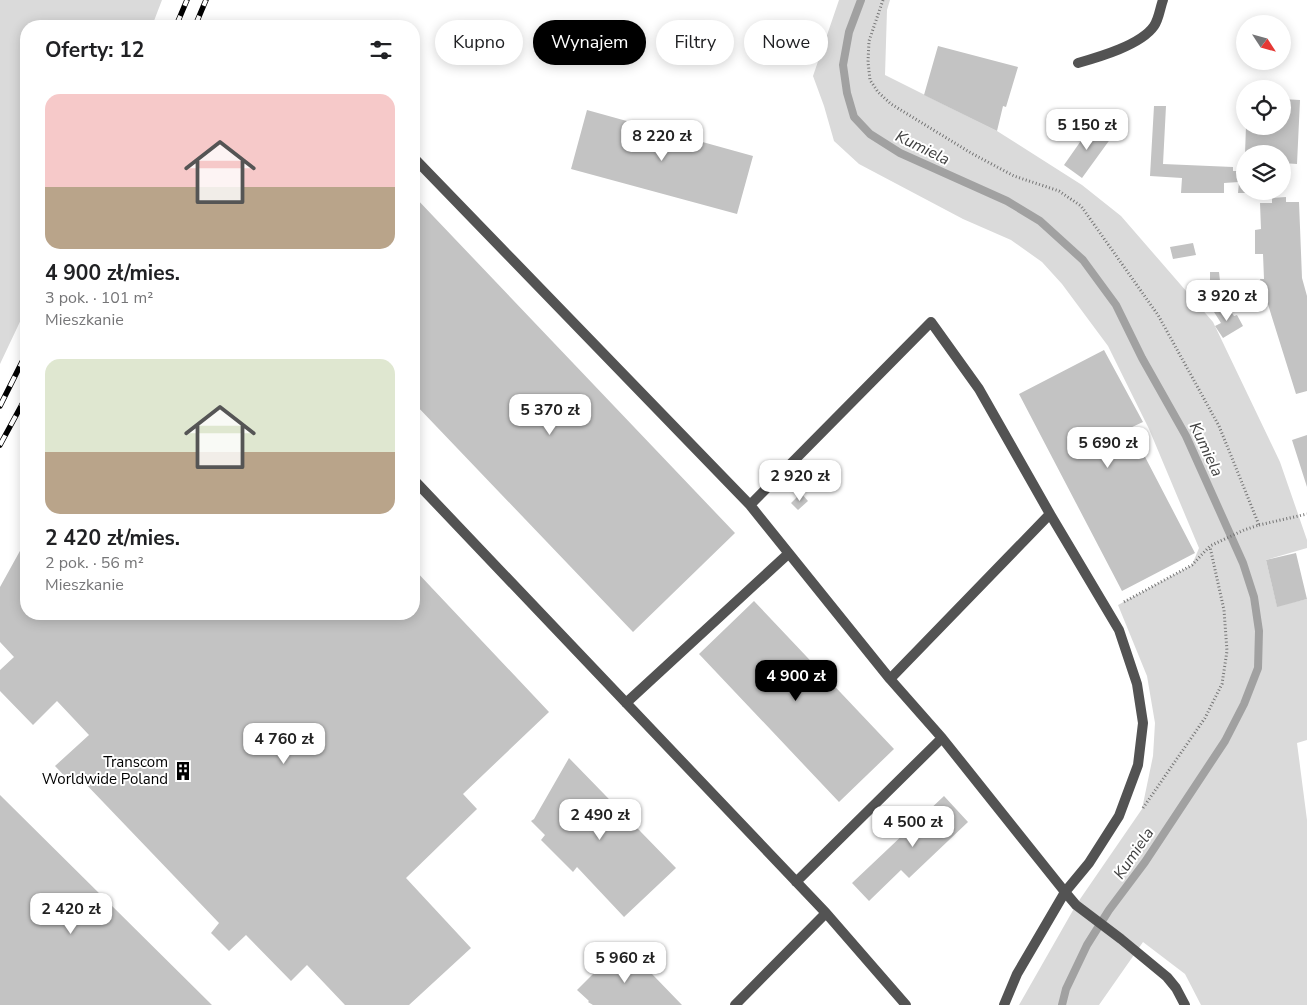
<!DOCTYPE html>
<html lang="pl">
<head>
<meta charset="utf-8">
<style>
	body { margin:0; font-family:"Nunito Sans",sans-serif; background:#f2f2f2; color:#202124; height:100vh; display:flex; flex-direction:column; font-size:19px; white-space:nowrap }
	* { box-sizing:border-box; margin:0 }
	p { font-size:16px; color:#757577 }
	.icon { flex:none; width:28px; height:28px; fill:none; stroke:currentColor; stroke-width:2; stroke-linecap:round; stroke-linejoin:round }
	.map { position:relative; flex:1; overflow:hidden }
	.drawer { position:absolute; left:20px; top:20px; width:400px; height:600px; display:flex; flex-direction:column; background:#fff; border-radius:20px; box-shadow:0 2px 12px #0003 }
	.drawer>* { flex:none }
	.top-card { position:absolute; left:435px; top:20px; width:475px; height:45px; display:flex; gap:10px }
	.needle { width:32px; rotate:126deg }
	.tools { position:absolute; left:1236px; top:15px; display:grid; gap:10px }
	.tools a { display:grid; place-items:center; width:55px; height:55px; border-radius:50%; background:#fff; box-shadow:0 2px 12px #0003; font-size:25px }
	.price { position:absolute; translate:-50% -42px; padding:0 11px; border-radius:10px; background:#fff; color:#222; font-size:16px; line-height:32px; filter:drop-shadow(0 1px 2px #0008) }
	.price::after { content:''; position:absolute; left:50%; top:30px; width:15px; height:11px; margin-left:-8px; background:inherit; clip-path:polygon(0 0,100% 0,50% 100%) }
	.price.selected { background:#000; color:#fff }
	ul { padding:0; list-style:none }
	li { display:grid; align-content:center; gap:10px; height:265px; padding:0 25px }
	li span { display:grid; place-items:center; height:155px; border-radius:15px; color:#555 }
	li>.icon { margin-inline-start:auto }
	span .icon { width:90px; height:90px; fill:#fffc; stroke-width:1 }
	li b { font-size:21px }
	h2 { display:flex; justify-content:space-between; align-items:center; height:60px; padding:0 25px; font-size:21px }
	.tag { padding:0 18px; border-radius:22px; background:#fff; box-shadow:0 2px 12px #0003; font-size:18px; line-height:45px }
	.tag.selected { background:#000; color:#fff }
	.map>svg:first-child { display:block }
</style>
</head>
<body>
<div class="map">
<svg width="1307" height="1005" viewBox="0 0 1307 1005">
	<rect width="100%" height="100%" fill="#fff"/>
	<!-- green -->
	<path fill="#dadada" d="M0,0H162L152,26H26V309L0,364Z
		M839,0H890L887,10L885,75L997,131L1082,185L1121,216L1213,322L1280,462L1307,540V548L1266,560L1277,606L1307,599V740L1297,743L1307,820V1005H1201L1185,974L1143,942L1099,1005H1019L1076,905L1142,809L1153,756L1155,723L1147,676L1118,605L1192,565L1199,548L1149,429L1108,346L1062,284L1042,262L1011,240L963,219L859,164L834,141L824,106L813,76Z"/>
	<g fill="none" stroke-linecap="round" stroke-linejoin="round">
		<!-- stream -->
		<path stroke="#a1a1a1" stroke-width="8" d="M861,0L849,32L843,65L847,93L854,117L870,134L900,153L1007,201L1040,221L1083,260L1116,305L1142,358L1186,436L1243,563L1254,597L1259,631L1258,668L1244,704L1225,741L1145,862L1109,910L1087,945L1066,989L1062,1005"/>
	</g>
	<!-- building -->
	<path fill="#c3c3c3" d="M938,46L1018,67L1006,107L1003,106L997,131L924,95Z
		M1282,99L1300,100L1297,164L1282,163V154H1245L1246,126H1282Z
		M1154,106H1166L1163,164L1233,167V171H1245V191H1250V193H1238L1239,182L1224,183V193H1181L1182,178L1150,176Z
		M587,110L753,156L737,214L571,169Z
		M1092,125L1111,138L1082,178L1064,165Z
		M414,196L735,533L633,632L414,403Z
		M1286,197V202H1299L1302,278L1307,296V391L1296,394L1260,279H1264L1263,254H1255V230L1261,229L1260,203H1272V198Z
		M1193,243L1196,255L1173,259L1170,247Z
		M1210,272H1219L1220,281L1241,280L1242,292H1206L1197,296L1190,282L1210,281Z
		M1227,306L1234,316L1237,315L1243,326L1223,338L1215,326L1221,323L1214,312Z
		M1104,350L1143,422L1130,428L1195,553L1122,591L1019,394Z
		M1307,435V487L1292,440Z
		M801,493L808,501L798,510L791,503Z
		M26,540V614H414V569L549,712L463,794L477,809L406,878L471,948L409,1005H345L307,965L291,981L246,935L229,951L211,933L219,923L81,779L74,786L55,766L89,735L57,701L33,725L0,691V670L14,657L0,642V587Z
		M1296,553L1307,599L1277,607L1266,560Z
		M754,601L894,749L839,802L699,654Z
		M569,758L676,868L624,917L577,867L573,872L541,840L545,835L531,821L534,819Z
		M0,795L212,1005H0Z
		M944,796L968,822L909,878L901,870L869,901L852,883Z
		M623,944L682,1005H593L588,1002L589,1001L577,990Z"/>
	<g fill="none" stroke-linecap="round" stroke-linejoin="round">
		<!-- path -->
		<path stroke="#757575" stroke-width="3" stroke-dasharray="1 2.5" stroke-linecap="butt" d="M883,0L869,41L868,62L870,80L878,92L891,104L971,153L1014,176L1059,191L1081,206L1158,315L1219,426L1259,525L1244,530L1210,546L1192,565L1122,603
			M1259,525L1307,514
			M1143,808L1205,718L1222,684L1227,651L1224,610L1210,547"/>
		<!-- lane -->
		<path stroke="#535353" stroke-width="10" d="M1078,63C1099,57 1141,45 1154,26C1159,19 1160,8 1163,0
			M414,158L750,505L890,679
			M414,480L826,913
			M750,505L931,322L979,389L1050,514
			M1050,514L1119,630L1137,684L1143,723L1138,765L1119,816L1089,863L1065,892L942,738L890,679Z
			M626,703L788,554
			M796,882L942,738
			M735,1005L826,913L906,1005
			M1004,1005L1017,974L1065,892L1076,905L1121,939L1167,977L1176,988L1185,1005"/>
		<!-- rail casing -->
		<g stroke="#000" stroke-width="5.5">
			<path id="rail" d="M176,26L187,0
				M195,26L206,0
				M0,406L26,354
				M0,445L26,397"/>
		</g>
		<!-- rail -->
		<use href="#rail" stroke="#fff" stroke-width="4" stroke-dasharray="11" stroke-linecap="butt"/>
	</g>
	<!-- icons -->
	<defs>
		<g id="building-bare" transform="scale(1.5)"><path d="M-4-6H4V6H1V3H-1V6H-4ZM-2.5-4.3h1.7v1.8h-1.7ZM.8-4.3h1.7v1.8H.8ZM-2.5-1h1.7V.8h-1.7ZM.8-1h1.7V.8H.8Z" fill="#000" stroke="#fff" stroke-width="2.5" paint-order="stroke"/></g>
	</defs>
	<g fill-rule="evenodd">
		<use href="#building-bare" x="183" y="771"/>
	</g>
	<g text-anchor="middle" stroke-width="4" stroke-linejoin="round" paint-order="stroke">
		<!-- poi labels -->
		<g font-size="15" fill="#000" stroke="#fff" text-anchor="end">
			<text x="168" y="767">Transcom<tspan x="168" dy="17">Worldwide Poland</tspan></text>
		</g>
		<!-- water labels -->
		<g font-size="16" font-style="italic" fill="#424242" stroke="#fff">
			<text transform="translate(923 147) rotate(26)" y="6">Kumiela</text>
			<text transform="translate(1207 449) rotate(65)" y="6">Kumiela</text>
			<text transform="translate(1133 853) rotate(-56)" y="6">Kumiela</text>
		</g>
	</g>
</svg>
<div class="tools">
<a><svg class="needle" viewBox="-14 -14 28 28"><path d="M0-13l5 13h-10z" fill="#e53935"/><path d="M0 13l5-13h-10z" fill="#757577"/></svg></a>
<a><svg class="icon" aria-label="locate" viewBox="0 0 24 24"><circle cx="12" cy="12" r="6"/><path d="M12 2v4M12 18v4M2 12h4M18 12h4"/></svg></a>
<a><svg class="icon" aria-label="layers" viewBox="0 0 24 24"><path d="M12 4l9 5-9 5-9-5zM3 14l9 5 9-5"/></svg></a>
</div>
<b class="price" style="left:1087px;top:151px">5 150 zł</b>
<b class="price" style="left:662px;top:162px">8 220 zł</b>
<b class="price" style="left:1227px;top:322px">3 920 zł</b>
<b class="price" style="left:550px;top:436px">5 370 zł</b>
<b class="price" style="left:1108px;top:469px">5 690 zł</b>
<b class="price" style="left:800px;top:502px">2 920 zł</b>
<b class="price selected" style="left:796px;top:702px">4 900 zł</b>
<b class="price" style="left:284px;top:765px">4 760 zł</b>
<b class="price" style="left:600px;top:841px">2 490 zł</b>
<b class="price" style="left:913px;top:848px">4 500 zł</b>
<b class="price" style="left:71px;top:935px">2 420 zł</b>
<b class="price" style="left:625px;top:984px">5 960 zł</b>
<div class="top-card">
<a class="tag">Kupno</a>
<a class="tag selected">Wynajem</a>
<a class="tag">Filtry</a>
<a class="tag">Nowe</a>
</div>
<section class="drawer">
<h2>Oferty: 12<svg class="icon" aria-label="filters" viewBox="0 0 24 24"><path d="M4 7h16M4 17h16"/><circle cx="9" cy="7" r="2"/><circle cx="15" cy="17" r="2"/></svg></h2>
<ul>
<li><span style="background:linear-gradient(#f6c9c9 60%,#b9a48a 0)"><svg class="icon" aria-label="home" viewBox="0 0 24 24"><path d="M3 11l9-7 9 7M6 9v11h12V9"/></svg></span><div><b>4 900 zł/mies.</b><p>3 pok. · 101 m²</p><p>Mieszkanie</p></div></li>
<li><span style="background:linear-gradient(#dfe7d0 60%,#b9a48a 0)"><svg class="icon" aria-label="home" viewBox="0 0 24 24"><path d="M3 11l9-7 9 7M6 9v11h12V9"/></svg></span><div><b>2 420 zł/mies.</b><p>2 pok. · 56 m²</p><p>Mieszkanie</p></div></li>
</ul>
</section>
</div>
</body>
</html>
